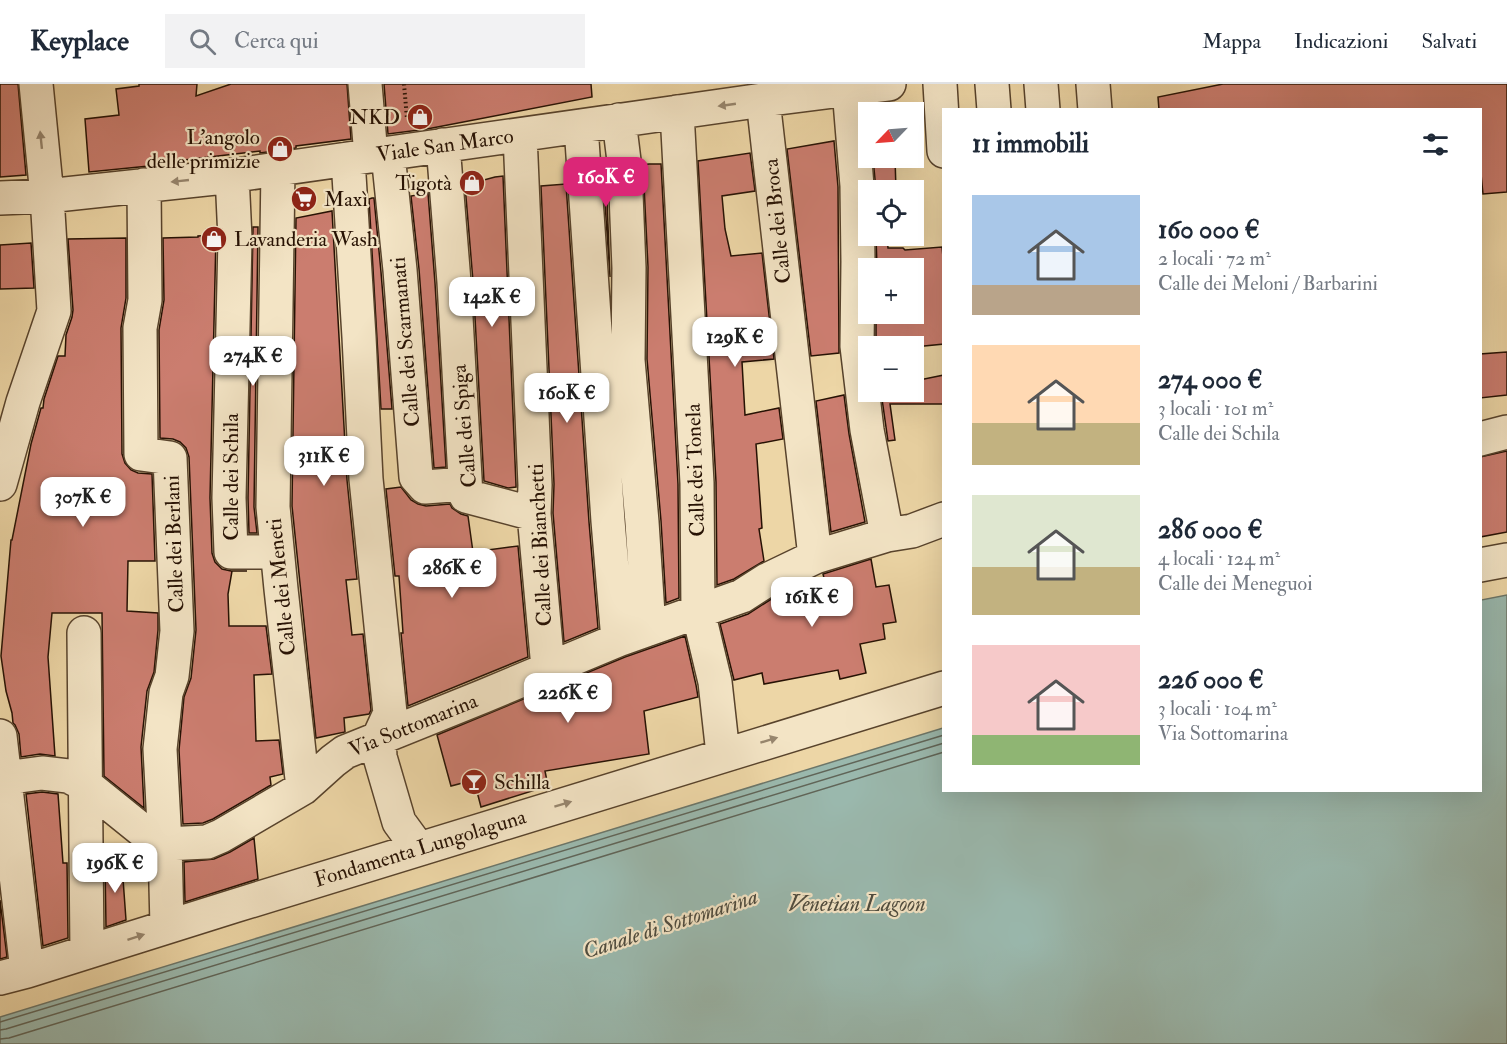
<!DOCTYPE html>
<html lang="it">
<head>
<meta charset="utf-8">
<style>
	body { margin:0; font-family:"IM FELL Double Pica",serif; background:#f2f2f3; color:#1f2937; height:100vh; display:flex; flex-direction:column; font-size:22px; white-space:nowrap }
	* { box-sizing:border-box; margin:0 }
	p { font-size:20px; color:#747a83 }
	.icon { flex:none; width:33px; height:33px; fill:none; stroke:currentColor; stroke-width:2; stroke-linecap:round; stroke-linejoin:round }
	.map { position:relative; flex:1; overflow:hidden }
	.details { position:absolute; left:942px; top:24px; width:540px; height:684px; display:flex; flex-direction:column; background:#fff; border-radius:0px; box-shadow:0 6px 24px #0002 }
	.details>* { flex:none }
	.needle { width:39px; rotate:245deg }
	.fabs { position:absolute; left:858px; top:18px; display:grid; gap:12px }
	.fabs a { display:grid; place-items:center; width:66px; height:66px; border-radius:0px; background:#fff; box-shadow:0 6px 24px #0002; font-size:30px }
	.price { position:absolute; translate:-50% -51px; padding:0 14px; border-radius:12px; background:#fff; color:#222; font-size:20px; line-height:39px; filter:drop-shadow(0 2px 3px #0008) }
	.price::after { content:''; position:absolute; left:50%; top:36px; width:18px; height:14px; margin-left:-9px; background:inherit; clip-path:polygon(0 0,100% 0,50% 100%) }
	.price.on { background:#db2777; color:#fff }
	ul { padding:0; list-style:none }
	li { display:flex; align-items:center; gap:18px; height:150px; padding:0 30px }
	li span { display:grid; place-items:center; flex:none; width:168px; height:120px; border-radius:0px; color:#555 }
	li>.icon { margin-inline-start:auto }
	span .icon { width:72px; height:72px; fill:#fffc; stroke-width:1 }
	li b { font-size:26px }
	h2 { display:flex; justify-content:space-between; align-items:center; height:72px; padding:0 30px; font-size:26px }
	header { display:flex; align-items:center; gap:36px; box-sizing:border-box; height:84px; padding:0 30px; background:#fff; border-bottom:2px solid #e0e1e3 }
	header strong { font-size:28px }
	nav { display:flex; gap:33px; margin-inline-start:auto; font-size:21px }
	.search { width:420px; height:54px; background:#f2f2f3; display:flex; align-items:center; gap:15px; box-sizing:border-box; padding:0 21px; border-radius:0px; color:#747a83; font-size:22px }
	.map>svg:first-child { display:block }
</style>
</head>
<body>
<header>
<strong>Keyplace</strong>
<div class="search"><svg class="icon" aria-label="search" viewBox="0 0 24 24"><circle cx="10" cy="10" r="6"/><path d="M15 15l6 6"/></svg>Cerca qui</div>
<nav><a>Mappa</a><a>Indicazioni</a><a>Salvati</a></nav>
</header>
<div class="map">
<svg width="1507" height="960" viewBox="0 0 1507 960">
	<rect width="100%" height="100%" fill="#edd6a6"/>
	<filter id="stains"><feTurbulence type="fractalNoise" baseFrequency=".00333" numOctaves="4"/><feColorMatrix values="0 0 0 0 .2 0 0 0 0 .09 0 0 0 0 .02 0 0 0 .5 -.17"/></filter>
	<radialGradient id="worn" r=".72"><stop offset=".6" stop-color="#630" stop-opacity="0"/><stop offset="1" stop-color="#630" stop-opacity=".3"/></radialGradient>
	<!-- water -->
	<path fill="#9ab8ad" stroke="#6c7669" stroke-width="1.5" d="M1507,511V960H0V933L943,644L944,706H1480L1481,516Z"/>
	<g fill="none" stroke-linecap="round" stroke-linejoin="round">
		<!-- shore -->
		<path stroke="#606558" stroke-width="1.5" d="M0,938L944,651
			M0,946L6,945L944,659
			M0,955L9,954L944,668"/>
	</g>
	<!-- building -->
	<path fill="#cb7d6f" stroke="#271204" stroke-width="1.5" d="M0,0H18L26,91L0,93Z
		M139,0H197L196,12L231,0H347L351,55L296,62V64L260,69V67L159,79V81L89,88L85,35L119,31L116,5L139,2Z
		M384,0H591L592,13L427,45L388,50Z
		M1223,0H1507V108L1483,110L1480,80V26H1159L1158,13Z
		M834,57L838,103L839,269L811,272L787,65Z
		M750,69L755,107L722,112L725,145L731,172L762,169L774,275L742,278L745,331L779,324L783,355L756,360L762,444L759,445L764,477L734,495L717,501L716,398L698,77Z
		M873,74H895L896,106H876Z
		M649,80H661L678,400L679,514L666,519L661,437L647,275L648,183L643,81Z
		M603,90H606L610,193Z
		M503,92L516,401V403L508,404L484,397L473,197L465,101L495,93Z
		M566,100L589,438L598,544L564,558L553,429L554,400L541,102Z
		M428,109L435,199L446,383L434,384L419,185L411,112Z
		M372,114H374L381,188L392,325H381L369,115Z
		M332,127L347,396L357,495L346,496L352,551L363,550L371,626L369,630L344,634L345,648L316,654L292,422L296,134Z
		M253,143H258L254,423L257,449H249L248,414Z
		M216,151L210,414L212,469L215,478L222,485L231,487H247H232L228,510L229,542H266L272,590L254,591L256,657L279,656L283,690L270,693L271,701L213,735L203,739L183,740L179,666L184,613L191,594L196,546L189,373L186,364L180,358L173,355L160,354L159,246L164,216L163,154L198,153V152Z
		M876,152H887L888,164H903L905,166L942,163L944,183V260L914,263L876,262V230H914V184H877Z
		M126,154V214L121,244L122,370L125,379L131,386L138,389L152,390L155,477H128L127,527L158,529V546L154,588L147,607L141,663L144,724L104,692L102,529H52L48,573L55,672L40,670L21,673L19,650L15,641L13,639L12,629L6,607L1,572L11,456H12L31,360L41,324H43L44,315L58,272H65L66,251L72,233L73,226L68,155Z
		M31,159L34,204L0,205V161Z
		M1507,268V311L1480,314V270Z
		M944,291V320H890L895,356L888,357L881,308H914V297Z
		M844,311L849,350L865,438L831,448L816,317Z
		M1507,367V448L1480,453V373Z
		M401,403L411,416L418,420L426,422L450,420L452,424L461,430L468,432L473,468L518,462L528,573L408,622L401,549H403L399,492H395L386,405Z
		M871,475L876,503L889,501L896,538L883,540L885,555L860,560L866,589L840,595L838,586L764,600L762,589L734,596L720,540L748,530L776,512L810,496L824,494L823,490Z
		M685,552L696,601L698,613L644,627L649,670L545,687L548,702L481,723L474,696L451,702L437,651L625,573Z
		M42,708L58,710L63,779H67L68,854L43,862L26,710Z
		M254,754L258,795L185,818L184,778L214,775L230,768Z
		M105,778H112V780L122,781L126,836L106,843Z
		M0,816L7,873L0,875Z"/>
	<g fill="none" stroke-linecap="round" stroke-linejoin="round">
		<!-- minor casing -->
		<g stroke="#58432c" stroke-width="36">
			<path id="minor" d="M365,0L371,72
				M940,0L944,67
				M992,0L994,26
				M1041,0L1043,26
				M1093,0L1095,26
				M849,5L857,102L858,178L857,262L867,346L887,451
				M763,16L815,473
				M677,28L697,399L698,527L715,598L723,670
				M619,36L625,85L629,184L628,276L642,438L649,545
				M581,42L608,437L618,556
				M520,51L535,401L534,430L548,584
				M443,61L454,198L466,412L534,430
				M388,70L400,186L416,393L425,403L465,400
				M348,75L359,253L366,395L390,629L379,653L380,673L399,738L418,764
				M278,85L273,423L281,505L303,704
				M232,91L235,155L229,414L231,468H277
				M144,101L145,216L140,244L141,370L170,374L177,547L172,592L166,609L160,665L165,760L167,843
				M0,114L47,112L215,94L763,16L889,0
				M1480,355L1507,348
				M0,400L23,318L54,227L47,112L36,0
				M1480,481L1507,476
				M84,549L87,868
				M0,652L27,887
				M5,694L42,689L68,692L86,701L148,751L165,760L207,758L221,752L303,704L333,677L345,668L484,612L618,556L742,512L767,496L815,473L887,451L912,447L944,435
				M0,894L27,887C332,791 637,696 944,604"/>
		</g>
		<!-- path -->
		<path stroke="#271204" stroke-width="4" stroke-dasharray="1.5 3" stroke-linecap="butt" d="M404,0L407,35"/>
		<!-- minor -->
		<use href="#minor" stroke="#f3e4c5" stroke-width="33"/>
	</g>
	<!-- one-way arrows -->
	<defs><path id="oneway-solid" d="M-6-.8H1V-3.2L6.5 0L1 3.2V.8H-6Z" transform="scale(1.5)"/></defs>
	<g fill="#97866e">
		<use href="#oneway-solid" transform="translate(727 21) rotate(172)"/>
		<use href="#oneway-solid" transform="translate(41 56) rotate(-96)"/>
		<use href="#oneway-solid" transform="translate(180 97) rotate(174)"/>
		<use href="#oneway-solid" transform="translate(769 656) rotate(-17)"/>
		<use href="#oneway-solid" transform="translate(563 720) rotate(-17)"/>
		<use href="#oneway-solid" transform="translate(136 853) rotate(-18)"/>
	</g>
	<!-- icons -->
	<defs>
		<g id="shop-disc" transform="scale(1.35)"><circle r="9.5" fill="#8f2418" stroke="#f3e4c5"/><path d="M-5-2.5h2.3a2.7 3.5 0 0 1 5.4 0H5L5.5 6h-11ZM-1.5-2.5h3a1.5 2.3 0 0 0-3 0Z" fill="#fff"/></g>
		<g id="supermarket-disc" transform="scale(1.35)"><circle r="9.5" fill="#8f2418" stroke="#f3e4c5"/><path d="M-6-5.5h2.5l.6 2H6L4.5 2H-2.5L-4.4-4H-6ZM-1.5 3.2a1.3 1.3 0 1 0 .1 0ZM3 3.2a1.3 1.3 0 1 0 .1 0Z" fill="#fff"/></g>
		<g id="bar-disc" transform="scale(1.35)"><circle r="9.5" fill="#8f2418" stroke="#f3e4c5"/><path d="M-6-5H6L.8 .8V4.5H3.5V6h-7V4.5H-.8V.8Z" fill="#fff"/></g>
	</defs>
	<g fill-rule="evenodd">
		<use href="#shop-disc" x="420" y="33"/>
		<use href="#shop-disc" x="280" y="65"/>
		<use href="#shop-disc" x="472" y="99"/>
		<use href="#supermarket-disc" x="304" y="115"/>
		<use href="#shop-disc" x="214" y="155"/>
		<use href="#bar-disc" x="474" y="698"/>
	</g>
	<g text-anchor="middle" stroke-width="4.5" stroke-linejoin="round" paint-order="stroke">
		<!-- poi labels -->
		<g font-size="21" fill="#271204" stroke="#f3e4c5" text-anchor="end">
			<text x="400" y="40">NKD</text>
			<text x="260" y="60">L'angolo<tspan x="260" dy="24">delle primizie</tspan></text>
			<text x="452" y="106">Tigotà</text>
			<text x="324" y="122" text-anchor="start">Maxì</text>
			<text x="234" y="162" text-anchor="start">Lavanderia Wash</text>
			<text x="494" y="705" text-anchor="start">Schilla</text>
		</g>
		<!-- street labels -->
		<g font-size="21" fill="#271204" stroke="#f3e4c5">
			<text transform="translate(445 61) rotate(-8)" y="7">Viale San Marco</text>
			<text transform="translate(777 137) rotate(-96)" y="7">Calle dei Broca</text>
			<text transform="translate(405 258) rotate(-95)" y="7">Calle dei Scarmanati</text>
			<text transform="translate(464 342) rotate(-95)" y="7">Calle dei Spiga</text>
			<text transform="translate(695 386) rotate(-92)" y="7">Calle dei Tonela</text>
			<text transform="translate(231 393) rotate(-90)" y="7">Calle dei Schila</text>
			<text transform="translate(174 460) rotate(-92)" y="7">Calle dei Berlani</text>
			<text transform="translate(540 461) rotate(-93)" y="7">Calle dei Bianchetti</text>
			<text transform="translate(281 503) rotate(-96)" y="7">Calle dei Meneti</text>
			<text transform="translate(413 641) rotate(-22)" y="7">Via Sottomarina</text>
			<text transform="translate(420 764) rotate(-17)" y="7">Fondamenta Lungolaguna</text>
		</g>
		<!-- water labels -->
		<g font-size="22" font-style="italic" fill="#4f4c3f" stroke="#f3e4c5">
			<text x="857" y="827">Venetian Lagoon</text>
			<text transform="translate(670 839) rotate(-18)" y="8">Canale di Sottomarina</text>
		</g>
	</g>
	<rect width="100%" height="100%" filter="url(#stains)"/>
	<rect width="100%" height="100%" fill="url(#worn)"/>
</svg>
<div class="fabs">
<a><svg class="needle" viewBox="-14 -14 28 28"><path d="M0-13l5 13h-10z" fill="#e53935"/><path d="M0 13l5-13h-10z" fill="#747a83"/></svg></a>
<a><svg class="icon" aria-label="locate" viewBox="0 0 24 24"><circle cx="12" cy="12" r="6"/><path d="M12 2v4M12 18v4M2 12h4M18 12h4"/></svg></a>
<a>+</a>
<a>−</a>
</div>
<b class="price on" style="left:606px;top:124px">160K €</b>
<b class="price" style="left:492px;top:244px">142K €</b>
<b class="price" style="left:735px;top:284px">129K €</b>
<b class="price" style="left:253px;top:303px">274K €</b>
<b class="price" style="left:567px;top:340px">160K €</b>
<b class="price" style="left:324px;top:403px">311K €</b>
<b class="price" style="left:83px;top:444px">307K €</b>
<b class="price" style="left:452px;top:515px">286K €</b>
<b class="price" style="left:812px;top:544px">161K €</b>
<b class="price" style="left:568px;top:640px">226K €</b>
<b class="price" style="left:115px;top:810px">196K €</b>
<section class="details">
<h2>11 immobili<svg class="icon" aria-label="filters" viewBox="0 0 24 24"><path d="M4 7h16M4 17h16"/><circle cx="9" cy="7" r="2"/><circle cx="15" cy="17" r="2"/></svg></h2>
<ul>
<li><span style="background:linear-gradient(#a9c7e8 75%,#b9a48a 0)"><svg class="icon" aria-label="home" viewBox="0 0 24 24"><path d="M3 11l9-7 9 7M6 9v11h12V9"/></svg></span><div><b>160 000 €</b><p>2 locali · 72 m²</p><p>Calle dei Meloni / Barbarini</p></div></li>
<li><span style="background:linear-gradient(#ffd9b3 65%,#c2b280 0)"><svg class="icon" aria-label="home" viewBox="0 0 24 24"><path d="M3 11l9-7 9 7M6 9v11h12V9"/></svg></span><div><b>274 000 €</b><p>3 locali · 101 m²</p><p>Calle dei Schila</p></div></li>
<li><span style="background:linear-gradient(#dfe7d0 60%,#c2b280 0)"><svg class="icon" aria-label="home" viewBox="0 0 24 24"><path d="M3 11l9-7 9 7M6 9v11h12V9"/></svg></span><div><b>286 000 €</b><p>4 locali · 124 m²</p><p>Calle dei Meneguoi</p></div></li>
<li><span style="background:linear-gradient(#f6c9c9 75%,#8fb573 0)"><svg class="icon" aria-label="home" viewBox="0 0 24 24"><path d="M3 11l9-7 9 7M6 9v11h12V9"/></svg></span><div><b>226 000 €</b><p>3 locali · 104 m²</p><p>Via Sottomarina</p></div></li>
</ul>
</section>
</div>
</body>
</html>
